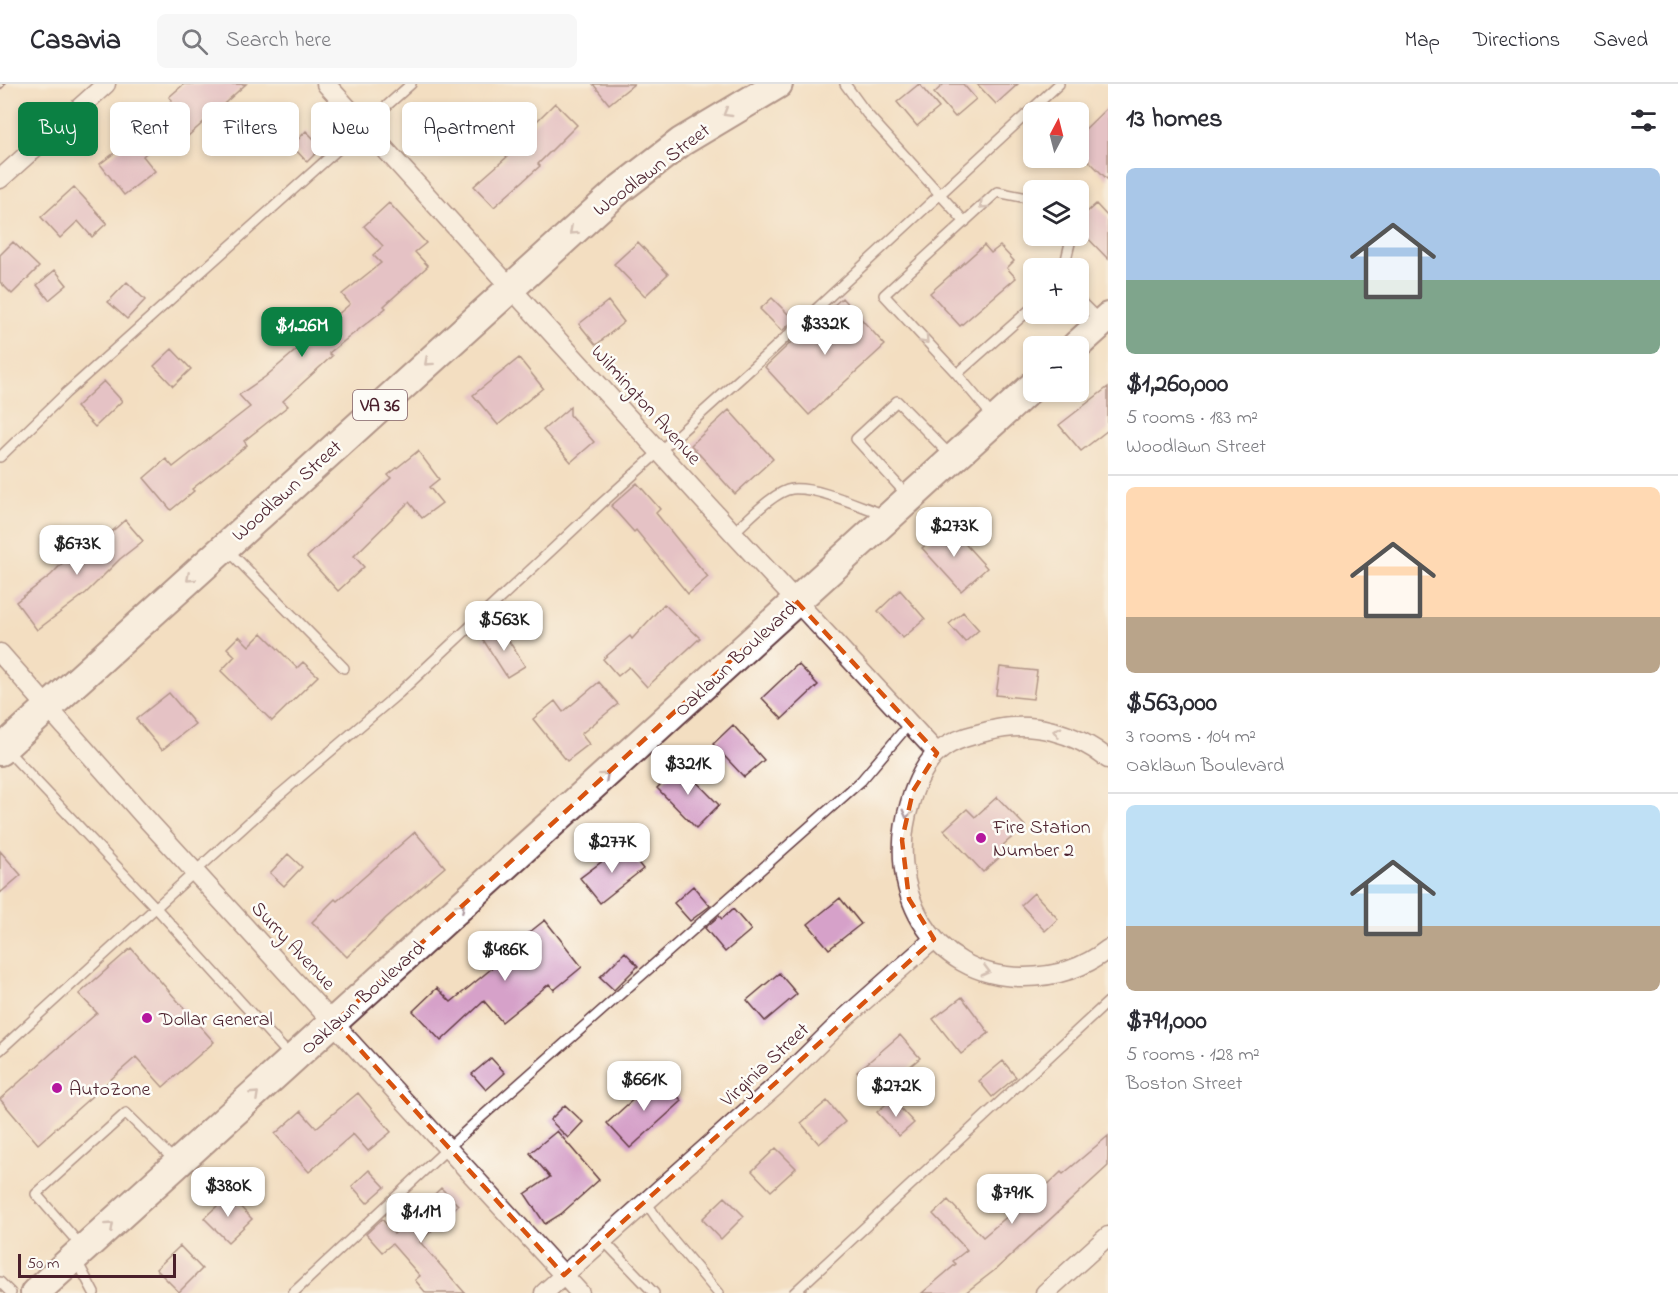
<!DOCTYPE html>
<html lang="en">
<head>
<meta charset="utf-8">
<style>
	body { margin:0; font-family:"Indie Flower",sans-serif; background:#f7f7f7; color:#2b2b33; height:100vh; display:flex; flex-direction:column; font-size:22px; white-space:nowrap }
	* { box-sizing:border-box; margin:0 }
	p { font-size:20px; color:#7c7c81 }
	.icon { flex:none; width:33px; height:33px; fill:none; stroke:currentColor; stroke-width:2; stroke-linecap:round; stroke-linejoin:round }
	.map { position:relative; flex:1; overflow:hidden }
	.sheet { display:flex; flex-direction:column; background:#fff; width:570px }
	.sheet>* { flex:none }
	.banner { position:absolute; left:18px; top:18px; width:570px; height:54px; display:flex; gap:12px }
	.needle { width:39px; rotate:7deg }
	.fabs { position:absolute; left:1023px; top:18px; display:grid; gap:12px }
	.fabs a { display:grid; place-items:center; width:66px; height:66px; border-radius:9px; background:#fff; box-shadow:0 3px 9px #0003; font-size:30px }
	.scale { position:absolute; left:18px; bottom:15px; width:158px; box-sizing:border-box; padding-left:6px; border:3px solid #4a1f2b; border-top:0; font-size:16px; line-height:21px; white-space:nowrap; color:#4a1f2b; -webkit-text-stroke:4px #fdfcf7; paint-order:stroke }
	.price { position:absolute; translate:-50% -51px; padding:0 14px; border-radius:12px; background:#fff; color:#222; font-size:20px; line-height:39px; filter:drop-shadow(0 2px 3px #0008) }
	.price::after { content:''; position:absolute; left:50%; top:36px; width:18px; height:14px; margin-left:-9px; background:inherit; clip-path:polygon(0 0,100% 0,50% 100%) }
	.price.current { background:#0b8043; color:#fff }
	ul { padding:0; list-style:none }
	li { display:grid; align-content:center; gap:12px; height:318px; padding:0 18px }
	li+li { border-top:2px solid #e1e1e2 }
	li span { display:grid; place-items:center; height:186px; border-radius:9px; color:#555 }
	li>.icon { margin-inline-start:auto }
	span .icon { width:108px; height:108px; fill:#fffc; stroke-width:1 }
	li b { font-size:26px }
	h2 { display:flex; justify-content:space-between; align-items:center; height:72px; padding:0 18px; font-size:26px }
	.pill { padding:0 21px; border-radius:9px; background:#fff; box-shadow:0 3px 9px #0003; font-size:21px; line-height:54px }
	.pill.current { background:#0b8043; color:#fff }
	header { display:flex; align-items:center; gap:36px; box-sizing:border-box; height:84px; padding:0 30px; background:#fff; border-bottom:2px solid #e1e1e2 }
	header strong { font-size:28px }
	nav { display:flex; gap:33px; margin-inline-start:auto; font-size:21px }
	.search { width:420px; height:54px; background:#f7f7f7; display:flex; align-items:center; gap:15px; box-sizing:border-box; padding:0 21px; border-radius:9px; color:#7c7c81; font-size:22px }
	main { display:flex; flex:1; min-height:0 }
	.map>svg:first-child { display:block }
</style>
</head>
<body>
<header>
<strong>Casavia</strong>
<div class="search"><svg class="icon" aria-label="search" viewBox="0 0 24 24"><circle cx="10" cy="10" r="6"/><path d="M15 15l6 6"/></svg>Search here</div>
<nav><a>Map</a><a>Directions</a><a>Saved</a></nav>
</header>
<main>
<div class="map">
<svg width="1108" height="1209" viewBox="0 0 1108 1209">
	<rect width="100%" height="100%" fill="#fdfcf7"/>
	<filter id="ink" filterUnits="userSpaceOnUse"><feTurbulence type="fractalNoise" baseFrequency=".0167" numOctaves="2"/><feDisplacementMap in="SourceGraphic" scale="12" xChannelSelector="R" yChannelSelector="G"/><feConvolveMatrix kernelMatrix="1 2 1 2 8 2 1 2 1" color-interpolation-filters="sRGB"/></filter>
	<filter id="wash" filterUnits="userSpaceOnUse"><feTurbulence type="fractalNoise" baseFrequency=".008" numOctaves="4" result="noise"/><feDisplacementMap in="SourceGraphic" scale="24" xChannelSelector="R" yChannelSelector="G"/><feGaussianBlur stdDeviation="1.35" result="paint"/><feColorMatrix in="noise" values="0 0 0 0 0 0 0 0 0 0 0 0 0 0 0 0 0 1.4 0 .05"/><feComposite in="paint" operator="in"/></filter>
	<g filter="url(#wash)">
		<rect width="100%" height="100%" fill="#f3dec1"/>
		<g id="blocks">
			<!-- building -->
			<path fill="#d6a1c9" d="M184,0H246L187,53L176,40L143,72L155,87L124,111L100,80L134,54L172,16L169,13Z
				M593,0H634L609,20Z
				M919,0L939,24L917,42L897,18Z
				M944,0H963L976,15L955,33L934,9Z
				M977,0H1018L996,20Z
				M555,19L577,41L538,80L540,82L494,123L474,102L507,73L500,64L513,52L517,57Z
				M1108,23V96L1078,66V52Z
				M306,47L322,63L307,78L292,62Z
				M74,103L107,139L92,153L78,137L60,154L41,133Z
				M389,119L426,159L415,168L428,182L384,222L386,224L329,269L332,272L283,317L288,322L244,357L247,361L192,405L194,407L171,426L144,394L166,375L173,383L250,323L239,311L265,293L350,220L342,210L381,179L373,171L383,162L364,142Z
				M1096,120L1108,133V175L1078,144V136Z
				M13,158L39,183L12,210L0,198V171Z
				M638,158L668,190L645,212L614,180Z
				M984,161L991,169L1000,162L1014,177L1007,184L1016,194L960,242L930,209Z
				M55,186L67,201L49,216L37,201Z
				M127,198L145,216L127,235L108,218Z
				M772,214L794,236L782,247L760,225Z
				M842,214L885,261L809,331L765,283L804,246L805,247Z
				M608,217L624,238L596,261L579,240Z
				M172,265L191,285L173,302L154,282Z
				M519,274L543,304L498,341L473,311Z
				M104,297L122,317L95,343L76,323Z
				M1108,303V346L1081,367L1059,341Z
				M570,323V331L594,358L571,378L543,346Z
				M729,326L773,375L735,410L691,361Z
				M418,367L439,395L429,403L442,419L422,434L409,418L354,472L364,483L338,507L307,473L391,394L388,391Z
				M637,399L660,425L656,429L708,493L688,510L636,446L634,448L611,422Z
				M125,436L143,457L120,475L86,509L37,546L16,518L51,491L82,459L90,467Z
				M948,441L987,484L961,507L922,464Z
				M900,506L925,535L903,554L878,527Z
				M664,520L700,554L647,603L629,583L618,592L603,575L630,552L632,555Z
				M963,528L979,546L965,558L949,540Z
				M500,543L525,582L507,593L482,554Z
				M262,549L297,584L303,578L318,592L272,637L221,587L235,572L227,564L239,552L249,562Z
				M798,580L818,601L782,635L762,614Z
				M1000,583L1037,587L1033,615L996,611Z
				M599,598L618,620L581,650L589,660L567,677L533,635L555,617L563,628Z
				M169,609L195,640L162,666L136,635Z
				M733,641L764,676L744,693L713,660Z
				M680,681L719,721L696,744L657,704Z
				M997,713L1025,742L1002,762L1007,767L983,788L944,746L967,725L975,733Z
				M415,748L445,783L386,834L347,873L312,838L335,815L337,817Z
				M624,761L643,785L600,819L580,794Z
				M0,767L21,791L0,809Z
				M288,770L302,783L284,802L270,789Z
				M693,802L710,822L690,837L674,819Z
				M1034,809L1058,835L1045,847L1021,821Z
				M840,814L861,840L829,865L808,840Z
				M733,825L751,846L725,868L705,844L719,832L722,835Z
				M545,836L582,883L554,906L549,900L502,938L484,917L441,957L413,927L437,904L451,918L519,862L516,859Z
				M131,864L214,958L163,1003L136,973L38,1060L0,1015L97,929L79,910Z
				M625,868L638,882L614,906L600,893Z
				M779,889L797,910L765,937L747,916Z
				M962,913L989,949L961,970L933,935Z
				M900,951L920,974L876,1011L857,988Z
				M491,974L505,989L486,1006L472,990Z
				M1003,977L1016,993L992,1013L979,997Z
				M659,992L682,1017L630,1064L607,1039Z
				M358,1009L391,1048L368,1067L353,1050L309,1088L275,1050L301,1027L316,1044Z
				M892,1015L914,1039L899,1052L877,1028Z
				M827,1017L845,1038L819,1060L801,1039Z
				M565,1021L583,1038L568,1054L550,1036Z
				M557,1047L599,1096L561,1130L545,1140L525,1110L550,1093L530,1069Z
				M1108,1052V1082L995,1186L965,1209H922L956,1180L953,1177L967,1166L933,1130L948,1116L983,1153L1016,1125L1019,1128L1061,1088L1063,1090Z
				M776,1064L796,1084L771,1107L752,1087Z
				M369,1086L385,1103L367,1119L352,1102Z
				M441,1104L458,1121L420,1158L465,1209H426L415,1196L420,1192L392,1160L382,1168L366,1150L382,1135L394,1150Z
				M229,1111L252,1135L228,1158L204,1134Z
				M725,1113L744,1132L721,1155L702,1135Z
				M180,1162L202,1185L179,1208L156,1185Z"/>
		</g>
	</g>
	<g filter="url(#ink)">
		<use href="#blocks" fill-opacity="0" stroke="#633c42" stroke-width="1.5"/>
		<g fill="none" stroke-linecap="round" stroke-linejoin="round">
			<!-- service casing -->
			<g stroke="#633c42" stroke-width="12">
				<path id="service" d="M845,0L867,30L965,138
					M1034,121L1027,114L997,108L884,211L957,290L1034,222
					M1063,152L1070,159L1064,184
					M1078,215L1100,237
					M957,290L994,334
					M0,373L66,309L411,0
					M907,411L856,355L897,317L951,372
					M733,449C747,437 774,407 792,405C819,403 861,423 886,431
					M226,464L344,584
					M6,665L157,825L290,972
					M0,966L278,712L399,609L602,419L773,265L1059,0
					M646,1118L664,1145L718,1209
					M603,1156L654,1209
					M82,1163L36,1110L126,1029L175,1077
					M77,1177L94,1209
					M0,1198L11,1209
					M293,1209L477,1037L861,697L910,639
					M794,1209L1108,918"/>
			</g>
			<!-- minor casing -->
			<g stroke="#633c42" stroke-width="21">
				<path id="minor" d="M326,0L733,449L937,669
					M0,95L106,0
					M0,569L142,730L580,1209
					M1108,675C1075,648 1030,636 989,647C973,651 955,655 942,665C926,676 915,701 910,719C884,802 929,894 1024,893C1056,893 1083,885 1108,865
					M544,1209L779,999L846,933L934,855
					M1045,1209L1108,1152"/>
			</g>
			<!-- trunk casing -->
			<g stroke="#633c42" stroke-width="32">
				<path id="trunk" d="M1076,262L1108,233
					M0,667L620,105L681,58L778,0
					M35,1209L1034,301"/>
			</g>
			<!-- service -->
			<use href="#service" stroke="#fff" stroke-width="9"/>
			<!-- minor -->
			<use href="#minor" stroke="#fff" stroke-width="18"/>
			<!-- trunk -->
			<use href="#trunk" stroke="#fff" stroke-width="28"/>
			<!-- rail casing -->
			<g stroke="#4a1f2b" stroke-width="7">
				<path id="rail" d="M0,2L2,0"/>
			</g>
			<!-- rail -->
			<use href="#rail" stroke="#fdfcf7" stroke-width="4.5" stroke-dasharray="14" stroke-linecap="butt"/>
		</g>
		<!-- one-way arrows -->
		<defs><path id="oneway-chevron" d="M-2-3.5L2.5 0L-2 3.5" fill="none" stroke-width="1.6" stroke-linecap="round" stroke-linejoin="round" transform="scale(1.5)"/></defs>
		<g stroke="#ae9aa0">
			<use href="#oneway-chevron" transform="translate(727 29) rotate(149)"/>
			<use href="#oneway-chevron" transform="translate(983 121) rotate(138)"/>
			<use href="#oneway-chevron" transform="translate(573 147) rotate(138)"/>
			<use href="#oneway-chevron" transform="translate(925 256) rotate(48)"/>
			<use href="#oneway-chevron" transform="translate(428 278) rotate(138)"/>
			<use href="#oneway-chevron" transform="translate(190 494) rotate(138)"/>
			<use href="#oneway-chevron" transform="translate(1057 648) rotate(-165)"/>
			<use href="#oneway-chevron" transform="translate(605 692) rotate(-42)"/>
			<use href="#oneway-chevron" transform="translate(907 730) rotate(104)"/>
			<use href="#oneway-chevron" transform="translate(461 823) rotate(-42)"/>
			<use href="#oneway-chevron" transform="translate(986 887) rotate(15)"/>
			<use href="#oneway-chevron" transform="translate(255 1011) rotate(-43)"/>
			<use href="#oneway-chevron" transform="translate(110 1142) rotate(-42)"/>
		</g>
	</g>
	<!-- marked area -->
	<path d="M0 0H1108V1209H0ZM796,517L937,669L913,707L902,756L909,815L934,855L564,1191L335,938Z" fill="#f3dec1" fill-opacity=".55" fill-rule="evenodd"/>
	<path fill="none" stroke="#d8530f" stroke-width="4.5" stroke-dasharray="12 8" stroke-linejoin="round" d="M796,517L937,669L913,707L902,756L909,815L934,855L564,1191L335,938Z"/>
	<!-- markers -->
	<g fill="#b5179e" stroke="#fdfcf7" stroke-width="2">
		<circle cx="981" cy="754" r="6"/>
		<circle cx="147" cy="934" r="6"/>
		<circle cx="57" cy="1004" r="6"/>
	</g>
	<g text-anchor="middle" stroke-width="5" stroke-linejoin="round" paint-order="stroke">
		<!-- shield labels -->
		<rect fill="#fdfcf7" stroke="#806168" stroke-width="1.5" x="353" y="306" width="54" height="30" rx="4.5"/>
		<g font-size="18" font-weight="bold" fill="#4a1f2b">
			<text x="380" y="327">VA 36</text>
		</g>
		<!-- street labels -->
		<g font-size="20" fill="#4a1f2b" stroke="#fdfcf7">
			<text transform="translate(651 85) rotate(-37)" y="7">Woodlawn Street</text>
			<text transform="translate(647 320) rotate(48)" y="7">Wilmington Avenue</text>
			<text transform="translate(286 406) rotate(-42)" y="7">Woodlawn Street</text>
			<text transform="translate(735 574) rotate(-43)" y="7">Oaklawn Boulevard</text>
			<text transform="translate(294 861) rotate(47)" y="7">Surry Avenue</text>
			<text transform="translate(362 913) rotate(-42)" y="7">Oaklawn Boulevard</text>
			<text transform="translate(764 980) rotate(-43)" y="7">Virginia Street</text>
		</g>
		<!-- poi labels -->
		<g font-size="20" fill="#4a1f2b" stroke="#fdfcf7" text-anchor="start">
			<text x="993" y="749">Fire Station<tspan x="993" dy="23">Number 2</tspan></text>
			<text x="159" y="941">Dollar General</text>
			<text x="69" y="1011">AutoZone</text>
		</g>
	</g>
</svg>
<div class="fabs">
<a><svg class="needle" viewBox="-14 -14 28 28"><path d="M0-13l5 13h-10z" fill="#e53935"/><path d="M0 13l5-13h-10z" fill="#7c7c81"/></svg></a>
<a><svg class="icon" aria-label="layers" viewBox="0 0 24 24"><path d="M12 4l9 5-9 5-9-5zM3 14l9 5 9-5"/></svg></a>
<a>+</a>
<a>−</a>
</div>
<div class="scale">50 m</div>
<b class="price" style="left:825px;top:272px">$332K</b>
<b class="price current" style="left:302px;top:274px">$1.26M</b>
<b class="price" style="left:954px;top:474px">$273K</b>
<b class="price" style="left:77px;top:492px">$673K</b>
<b class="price" style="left:504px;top:568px">$563K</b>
<b class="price" style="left:688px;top:712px">$321K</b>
<b class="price" style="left:612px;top:790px">$277K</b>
<b class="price" style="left:505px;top:898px">$486K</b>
<b class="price" style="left:644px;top:1028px">$661K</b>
<b class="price" style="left:896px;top:1034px">$272K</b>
<b class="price" style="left:228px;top:1134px">$380K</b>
<b class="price" style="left:1012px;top:1141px">$791K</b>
<b class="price" style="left:421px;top:1160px">$1.1M</b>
<div class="banner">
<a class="pill current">Buy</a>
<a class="pill">Rent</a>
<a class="pill">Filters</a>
<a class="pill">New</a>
<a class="pill">Apartment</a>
</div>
</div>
<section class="sheet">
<h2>13 homes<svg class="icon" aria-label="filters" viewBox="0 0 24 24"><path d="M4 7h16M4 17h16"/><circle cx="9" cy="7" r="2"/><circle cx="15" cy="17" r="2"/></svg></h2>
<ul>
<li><span style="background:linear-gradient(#a9c7e8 60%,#7fa58c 0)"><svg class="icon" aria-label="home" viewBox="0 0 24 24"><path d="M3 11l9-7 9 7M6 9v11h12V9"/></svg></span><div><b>$1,260,000</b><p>5 rooms · 183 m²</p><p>Woodlawn Street</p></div></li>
<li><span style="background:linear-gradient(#ffd9b3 70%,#b9a48a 0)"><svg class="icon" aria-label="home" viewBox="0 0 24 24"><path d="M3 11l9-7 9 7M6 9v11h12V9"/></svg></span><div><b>$563,000</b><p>3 rooms · 104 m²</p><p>Oaklawn Boulevard</p></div></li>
<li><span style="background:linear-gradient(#bfe0f5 65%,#b9a48a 0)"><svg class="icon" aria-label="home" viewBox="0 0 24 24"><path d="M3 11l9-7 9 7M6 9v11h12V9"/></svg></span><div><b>$791,000</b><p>5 rooms · 128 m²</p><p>Boston Street</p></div></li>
</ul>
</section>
</main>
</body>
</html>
